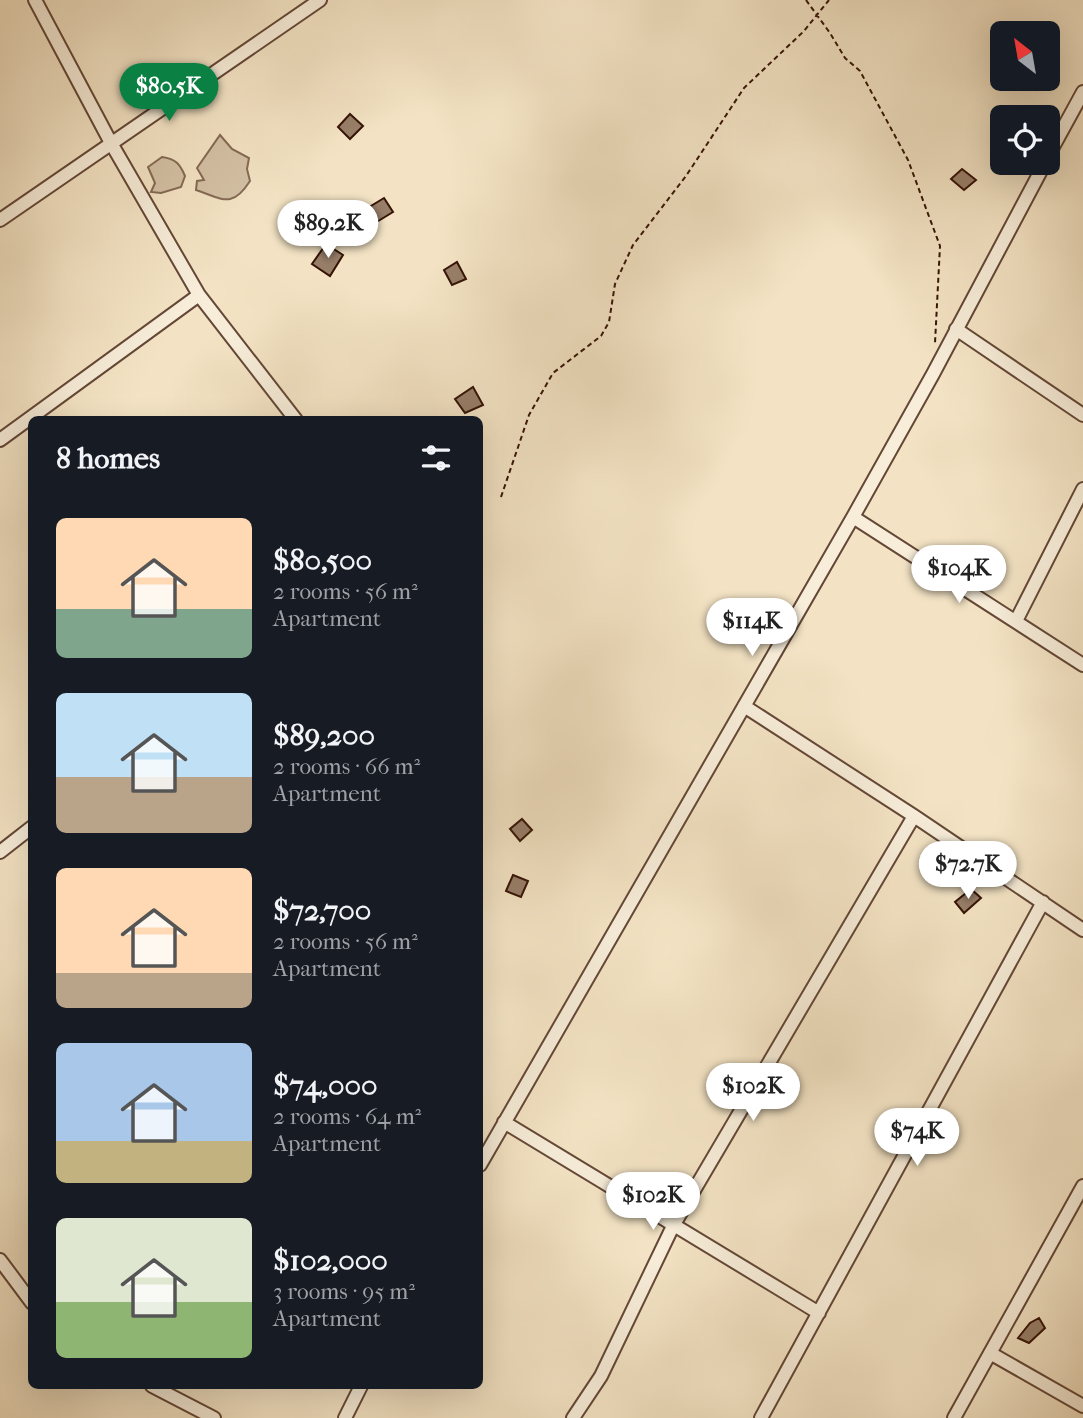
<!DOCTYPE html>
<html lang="en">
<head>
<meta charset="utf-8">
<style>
	body { margin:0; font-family:"IM FELL French Canon",serif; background:#242831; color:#f1f3f6; height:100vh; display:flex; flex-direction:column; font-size:26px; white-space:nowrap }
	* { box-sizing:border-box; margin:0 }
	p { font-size:23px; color:#9ea1a6 }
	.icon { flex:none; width:38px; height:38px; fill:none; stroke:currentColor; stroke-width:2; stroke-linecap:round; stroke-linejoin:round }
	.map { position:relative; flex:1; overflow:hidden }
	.details { position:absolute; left:28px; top:416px; width:455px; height:973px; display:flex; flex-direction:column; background:#171b24; border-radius:10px; box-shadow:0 7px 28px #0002 }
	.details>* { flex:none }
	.needle { width:46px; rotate:329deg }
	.controls { position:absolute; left:990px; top:21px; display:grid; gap:14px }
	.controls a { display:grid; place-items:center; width:70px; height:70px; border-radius:10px; background:#171b24; box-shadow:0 7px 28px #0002; font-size:35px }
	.price { position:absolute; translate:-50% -60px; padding:0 16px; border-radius:24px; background:#fff; color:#222; font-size:23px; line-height:46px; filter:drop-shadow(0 2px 4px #0008) }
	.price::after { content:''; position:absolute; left:50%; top:42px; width:21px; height:16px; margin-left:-10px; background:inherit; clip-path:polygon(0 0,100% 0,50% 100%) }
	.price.on { background:#0b8043; color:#fff }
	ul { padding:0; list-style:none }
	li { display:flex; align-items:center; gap:21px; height:175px; padding:0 28px }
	li span { display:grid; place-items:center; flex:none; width:196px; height:140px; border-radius:10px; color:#555 }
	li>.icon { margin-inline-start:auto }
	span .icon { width:84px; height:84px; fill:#fffc; stroke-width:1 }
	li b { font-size:30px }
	h2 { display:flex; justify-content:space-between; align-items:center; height:84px; padding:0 28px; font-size:30px }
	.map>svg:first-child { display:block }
</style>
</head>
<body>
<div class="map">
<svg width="1083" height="1418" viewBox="0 0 1083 1418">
	<rect width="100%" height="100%" fill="#f3e3c4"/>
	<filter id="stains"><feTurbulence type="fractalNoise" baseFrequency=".00286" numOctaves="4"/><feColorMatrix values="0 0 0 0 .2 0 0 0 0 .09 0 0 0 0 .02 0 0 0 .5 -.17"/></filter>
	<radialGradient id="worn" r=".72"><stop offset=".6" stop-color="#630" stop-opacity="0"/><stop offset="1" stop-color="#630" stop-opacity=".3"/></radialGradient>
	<!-- green -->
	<path fill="#d3c0a4" stroke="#846a55" stroke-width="2" d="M220,135L232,149L249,158L247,169L250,181C232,209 223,199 196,190L197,181L204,180L197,168Z
		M162,157C176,159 180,164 185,176L181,187L161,193L151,192L155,183L148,167Z"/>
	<!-- building -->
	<path fill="#987f69" stroke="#351306" stroke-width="2" d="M350,114L363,126L350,139L338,127Z
		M962,169L976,180L964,190L951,179Z
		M384,198L393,212L375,223L366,209Z
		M326,244L343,255L330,276L312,264Z
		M457,262L466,279L452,285L444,270Z
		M473,387L483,405L465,413L455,399Z
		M522,819L532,830L520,841L510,829Z
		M513,875L528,881L521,897L506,891Z
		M971,889L981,898L964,913L955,902Z
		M1039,1318L1045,1328L1029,1343L1018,1338L1030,1323Z"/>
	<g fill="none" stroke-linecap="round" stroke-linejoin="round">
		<!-- minor casing -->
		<g stroke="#644736" stroke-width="16">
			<path id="minor" d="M35,0L111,143L199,295L296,420
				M1048,156L1083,92
				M0,220L320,0
				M956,329L1083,415
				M0,440L199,295
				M853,517L1083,665
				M1016,621L1083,489
				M744,706L914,816L1083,930
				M0,852L32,827
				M504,1122L819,1313
				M480,1165L853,517L933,374L1045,163
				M0,1260L32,1303
				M990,1353L1083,1406
				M152,1386L214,1418
				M345,1418L361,1386
				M573,1418L601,1376L673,1226L914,816
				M761,1418L1043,902
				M954,1418L1083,1186"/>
		</g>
		<!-- path -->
		<path stroke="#351306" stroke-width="2" stroke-dasharray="5 3.5" stroke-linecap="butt" d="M806,0L830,33L845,58L860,71L908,160L940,246L935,343
			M501,497L529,415L553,373L601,336L609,322L615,284L633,245L686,176L744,88L804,31L829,0"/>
		<!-- minor -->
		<use href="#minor" stroke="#f7edd9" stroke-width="12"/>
	</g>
	<rect width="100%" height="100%" filter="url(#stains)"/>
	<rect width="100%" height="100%" fill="url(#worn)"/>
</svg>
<div class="controls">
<a><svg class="needle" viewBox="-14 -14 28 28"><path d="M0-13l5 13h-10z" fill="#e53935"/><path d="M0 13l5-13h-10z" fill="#9ea1a6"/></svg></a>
<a><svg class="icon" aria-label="locate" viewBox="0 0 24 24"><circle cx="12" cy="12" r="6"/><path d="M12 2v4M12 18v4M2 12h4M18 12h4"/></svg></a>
</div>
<b class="price on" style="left:169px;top:123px">$80.5K</b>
<b class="price" style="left:328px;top:260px">$89.2K</b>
<b class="price" style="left:959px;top:605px">$104K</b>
<b class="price" style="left:752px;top:658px">$114K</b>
<b class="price" style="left:968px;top:901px">$72.7K</b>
<b class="price" style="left:753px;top:1123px">$102K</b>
<b class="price" style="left:917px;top:1168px">$74K</b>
<b class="price" style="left:653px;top:1232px">$102K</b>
<section class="details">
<h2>8 homes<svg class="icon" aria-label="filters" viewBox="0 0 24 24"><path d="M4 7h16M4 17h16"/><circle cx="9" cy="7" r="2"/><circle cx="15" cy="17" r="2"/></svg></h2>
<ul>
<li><span style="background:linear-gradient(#ffd9b3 65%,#7fa58c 0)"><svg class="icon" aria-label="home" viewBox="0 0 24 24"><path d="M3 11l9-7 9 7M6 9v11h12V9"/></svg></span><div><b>$80,500</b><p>2 rooms · 56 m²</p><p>Apartment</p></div></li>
<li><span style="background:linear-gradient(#bfe0f5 60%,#b9a48a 0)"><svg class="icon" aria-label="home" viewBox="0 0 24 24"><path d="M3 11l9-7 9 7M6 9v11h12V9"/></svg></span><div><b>$89,200</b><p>2 rooms · 66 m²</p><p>Apartment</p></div></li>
<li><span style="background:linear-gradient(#ffd9b3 75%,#b9a48a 0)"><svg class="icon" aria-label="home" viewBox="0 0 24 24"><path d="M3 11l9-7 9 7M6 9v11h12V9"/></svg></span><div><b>$72,700</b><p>2 rooms · 56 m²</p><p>Apartment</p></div></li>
<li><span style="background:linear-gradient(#a9c7e8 70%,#c2b280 0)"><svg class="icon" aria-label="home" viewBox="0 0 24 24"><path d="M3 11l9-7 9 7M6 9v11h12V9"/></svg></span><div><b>$74,000</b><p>2 rooms · 64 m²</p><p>Apartment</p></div></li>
<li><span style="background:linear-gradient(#dfe7d0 60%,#8fb573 0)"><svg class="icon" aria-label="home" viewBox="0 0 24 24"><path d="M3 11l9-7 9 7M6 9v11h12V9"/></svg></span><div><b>$102,000</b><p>3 rooms · 95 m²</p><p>Apartment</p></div></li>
</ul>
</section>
</div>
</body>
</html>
